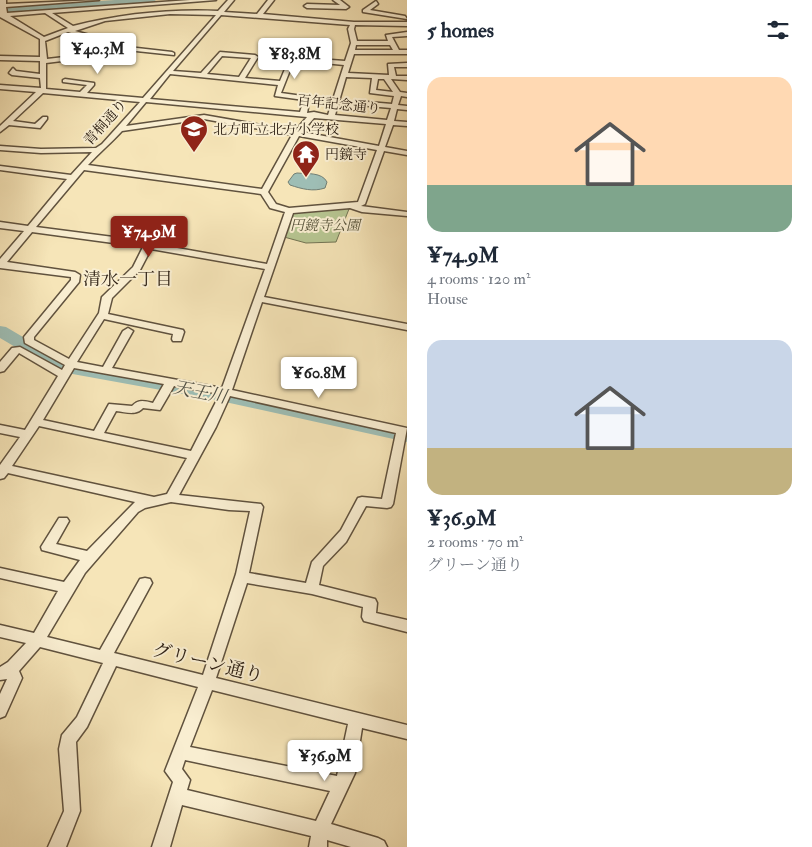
<!DOCTYPE html>
<html lang="en">
<head>
<meta charset="utf-8">
<style>
	body { margin:0; font-family:"IM FELL Double Pica","Noto Serif JP",serif; background:#f6f6f7; color:#1f2937; height:100vh; display:flex; flex-direction:column; font-size:19px; white-space:nowrap }
	* { box-sizing:border-box; margin:0 }
	p { font-size:16px; color:#747a83 }
	.icon { flex:none; width:28px; height:28px; fill:none; stroke:currentColor; stroke-width:2; stroke-linecap:round; stroke-linejoin:round }
	.map { position:relative; flex:1; overflow:hidden }
	.side { display:flex; flex-direction:column; background:#fff; width:405px }
	.side>* { flex:none }
	.price { position:absolute; translate:-50% -42px; padding:0 11px; border-radius:5px; background:#fff; color:#222; font-size:16px; line-height:32px; filter:drop-shadow(0 1px 2px #0008) }
	.price::after { content:''; position:absolute; left:50%; top:30px; width:15px; height:11px; margin-left:-8px; background:inherit; clip-path:polygon(0 0,100% 0,50% 100%) }
	.price.selected { background:#8f2418; color:#fff }
	ul { padding:0; list-style:none }
	li { display:grid; align-content:center; gap:10px; height:265px; padding:0 20px }
	li span { display:grid; place-items:center; height:155px; border-radius:15px; color:#555 }
	li>.icon { margin-inline-start:auto }
	span .icon { width:90px; height:90px; fill:#fffc; stroke-width:1 }
	li b { font-size:21px }
	h2 { display:flex; justify-content:space-between; align-items:center; height:60px; padding:0 20px; font-size:21px }
	main { display:flex; flex:1; min-height:0 }
	.map>svg:first-child { display:block }
</style>
</head>
<body>
<main>
<div class="map">
<svg width="407" height="847" viewBox="0 0 407 847">
	<rect width="100%" height="100%" fill="#f6e5b8"/>
	<filter id="stains"><feTurbulence type="fractalNoise" baseFrequency=".004" numOctaves="4"/><feColorMatrix values="0 0 0 0 .2 0 0 0 0 .09 0 0 0 0 .02 0 0 0 .5 -.17"/></filter>
	<radialGradient id="worn" r=".72"><stop offset=".6" stop-color="#630" stop-opacity="0"/><stop offset="1" stop-color="#630" stop-opacity=".3"/></radialGradient>
	<!-- green -->
	<path fill="#b7c692" stroke="#727454" d="M338,207L349,209L336,242L306,243L284,237L292,214L295,212Z"/>
	<!-- water -->
	<path fill="#9ebeb5" stroke="#717f75" d="M297,173C307,174 322,172 327,182L325,188C313,192 302,189 290,185L288,182L294,174Z"/>
	<g fill="none" stroke-linecap="round" stroke-linejoin="round">
		<!-- river -->
		<path fill="#9ebeb5" fill-rule="evenodd" d="M115,0H156L152,3L0,14V8Z
			M0,326L6,327L67,363L216,388L407,430V442L216,400L56,371L0,338Z"/>
		<!-- minor casing -->
		<g stroke="#60523e" stroke-width="3">
			<path id="minor" d="M0,0H6V4L99,0L6,7L7,13L190,0H216L52,13L73,26C121,14 169,9 218,11L228,0H234L224,12L257,14L268,0H274L263,14L354,22H407V26L355,25L354,29L357,41H388L386,35L407,32V36L392,37L399,50H407V54H354L348,73L389,75L388,64L407,63V67H394L396,76H407V80L391,79L400,92L407,93V97L401,96L398,105L407,106V110L397,109L394,121L407,122V126L393,125L385,147L407,151V155L384,151L365,204L361,206L407,212V216L362,212L350,208L293,213L264,297L407,324V330L262,302L232,390L407,428L393,504L391,507L387,508L366,506L346,542L323,566L319,585L375,599L377,603L376,613L407,620V632L364,621L362,617L363,607L312,594L247,583L216,678L407,725V739L362,728L355,773L331,824L378,838L384,841L387,847H351L327,840V847H309L311,836L182,805L170,847H152L173,782L165,771L198,687L116,666L87,727L76,742L80,811L66,847H48L64,811L59,749L62,735L77,717L103,663L40,647L19,671L22,678L5,716L0,718V694L7,679L0,680V667L8,662L26,643L0,637V625L34,633L58,591L0,578V568L64,582L80,560L42,550L41,547L59,518H67L69,521L56,544L87,551L135,502L8,473L4,478L0,479V465L20,437L0,433V425L25,430L58,376L19,353L4,371L0,372V362L12,348L20,347L62,370L65,365L25,343L24,337L71,280V277L0,268V259L24,231L0,228V222L28,226L67,179L0,170V166L71,175L92,152L41,153L0,150V146L41,149L96,148L102,144L140,102L43,93L13,121L35,124L43,117H47V119L40,128L9,125L0,132V126L36,92L0,89V85L41,88L40,78L12,75L9,73L13,68L16,71L40,74V61L0,60V56L40,57V39L0,17ZM45,13L68,28L44,37L10,16ZM170,14L216,15L143,98L87,93L94,85V83L65,79L63,80V82L87,85L80,92L46,89V63L78,59L80,54L89,46L174,55V53L172,52L93,43L97,39V37L75,31L105,21ZM221,15L350,25L348,29L351,43L345,61L290,57L280,81L245,78L258,57L255,55L220,52L201,73L173,71ZM68,32L91,39L75,52L73,56L47,59L45,41ZM356,45H390L393,50H355ZM222,56L251,58L239,77L207,74ZM294,60L344,65L328,115L314,112L307,113L310,97L281,93ZM170,74L278,85L275,96L304,100L300,112L150,99ZM346,77L372,78L370,93L394,96L392,104L368,102L365,104L368,106L391,108L387,120L335,115ZM378,79H384L393,92L376,90ZM146,102L307,117L295,131L204,115L126,126ZM314,118L386,124L379,146L302,132ZM204,119L292,135L262,189L88,165C99,153 111,143 122,131ZM299,136L377,150L358,202L289,208L276,204L268,192ZM84,170L261,194L270,208L285,212L267,264L121,238L36,227ZM32,232L143,247L133,267L102,297L99,313L69,359L34,340V337L79,282L80,275L75,272L7,262ZM151,249L265,269L222,388L112,368L133,331L128,328L123,331L103,367L77,362L104,319L173,334L172,339L173,341H181L184,332L183,330L108,314L112,298L140,270ZM74,368L164,384L153,403C144,401 139,399 132,406L109,404L94,431L43,420ZM174,386L220,394L191,451L104,433L116,411C126,412 136,416 143,408L160,410ZM230,396L396,433L382,499L362,497L358,498L341,530L312,562L306,583L249,573L263,507L261,504L179,495L216,427ZM39,426L187,458L167,494L154,497L12,466ZM171,502L229,510L250,511L236,574L203,675L114,653L152,583L150,579L145,578L140,579L100,650L47,637L85,573L138,512L145,508ZM212,690L348,724L337,776L190,747ZM185,760L330,791L316,821L187,790L190,780L182,769Z
				M333,0H340L349,7L346,9L307,8L304,6L307,4L340,5Z
				M376,1L378,4L370,10L405,16L407,19L363,12V10Z"/>
		</g>
		<!-- minor -->
		<use href="#minor" fill="#f9eed1" fill-rule="evenodd"/>
	</g>
	<!-- icons -->
	<defs>
		<g id="school-pin" transform="scale(1.4375)"><path d="M0 17L-7.5 6A9.5 9.5 0 1 1 7.5 6Z" fill="#8f2418" stroke="#f9eed1"/><path d="M0-5L7-2L0 1L-7-2ZM-4 1L0 2.5L4 1V4Q0 6-4 4Z" fill="#fff"/></g>
		<g id="temple-pin" transform="scale(1.4375)"><path d="M0 17L-7.5 6A9.5 9.5 0 1 1 7.5 6Z" fill="#8f2418" stroke="#f9eed1"/><path d="M0-6L5-2H3V0L6.5 2.5H4V6H1.5V3h-3V6H-4V2.5H-6.5L-3 0V-2H-5Z" fill="#fff"/></g>
	</defs>
	<g fill-rule="evenodd">
		<use href="#school-pin" x="194" y="129"/>
		<use href="#temple-pin" x="306" y="154"/>
	</g>
	<g text-anchor="middle" stroke-width="4" stroke-linejoin="round" paint-order="stroke">
		<!-- far-street labels -->
		<g font-size="14" fill="#2e2115" stroke="#f9eed1">
			<text transform="translate(339 104) rotate(6)" y="5">百年記念通り</text>
			<text transform="translate(105 122) rotate(-48)" y="5">青桐通り</text>
		</g>
		<!-- far-poi labels -->
		<g font-size="14" fill="#2e2115" stroke="#f9eed1" text-anchor="start">
			<text x="213" y="134">北方町立北方小学校</text>
			<text x="325" y="159">円鏡寺</text>
		</g>
		<!-- far-park labels -->
		<g font-size="14" font-style="italic" fill="#57533a" stroke="#f9eed1">
			<text x="325" y="230">円鏡寺公園</text>
		</g>
		<!-- neighbourhood labels -->
		<g font-size="18" fill="#2e2115" stroke="#f9eed1">
			<text x="128" y="285">清水一丁目</text>
		</g>
		<!-- water labels -->
		<g font-size="18" font-style="italic" fill="#505045" stroke="#f9eed1">
			<text transform="translate(200 392) rotate(11)" y="6">天王川</text>
		</g>
		<!-- near-street labels -->
		<g font-size="19" fill="#2e2115" stroke="#f9eed1">
			<text transform="translate(208 662) rotate(14)" y="7">グリーン通り</text>
		</g>
	</g>
	<rect width="100%" height="100%" filter="url(#stains)"/>
	<rect width="100%" height="100%" fill="url(#worn)"/>
</svg>
<b class="price" style="left:98px;top:75px">¥40.3M</b>
<b class="price" style="left:295px;top:80px">¥83.8M</b>
<b class="price selected" style="left:149px;top:258px">¥74.9M</b>
<b class="price" style="left:319px;top:399px">¥60.8M</b>
<b class="price" style="left:325px;top:782px">¥36.9M</b>
</div>
<section class="side">
<h2>5 homes<svg class="icon" aria-label="filters" viewBox="0 0 24 24"><path d="M4 7h16M4 17h16"/><circle cx="9" cy="7" r="2"/><circle cx="15" cy="17" r="2"/></svg></h2>
<ul>
<li><span style="background:linear-gradient(#ffd9b3 70%,#7fa58c 0)"><svg class="icon" aria-label="home" viewBox="0 0 24 24"><path d="M3 11l9-7 9 7M6 9v11h12V9"/></svg></span><div><b>¥74.9M</b><p>4 rooms · 120 m²</p><p>House</p></div></li>
<li><span style="background:linear-gradient(#c9d6e8 70%,#c2b280 0)"><svg class="icon" aria-label="home" viewBox="0 0 24 24"><path d="M3 11l9-7 9 7M6 9v11h12V9"/></svg></span><div><b>¥36.9M</b><p>2 rooms · 70 m²</p><p>グリーン通り</p></div></li>
</ul>
</section>
</main>
</body>
</html>
